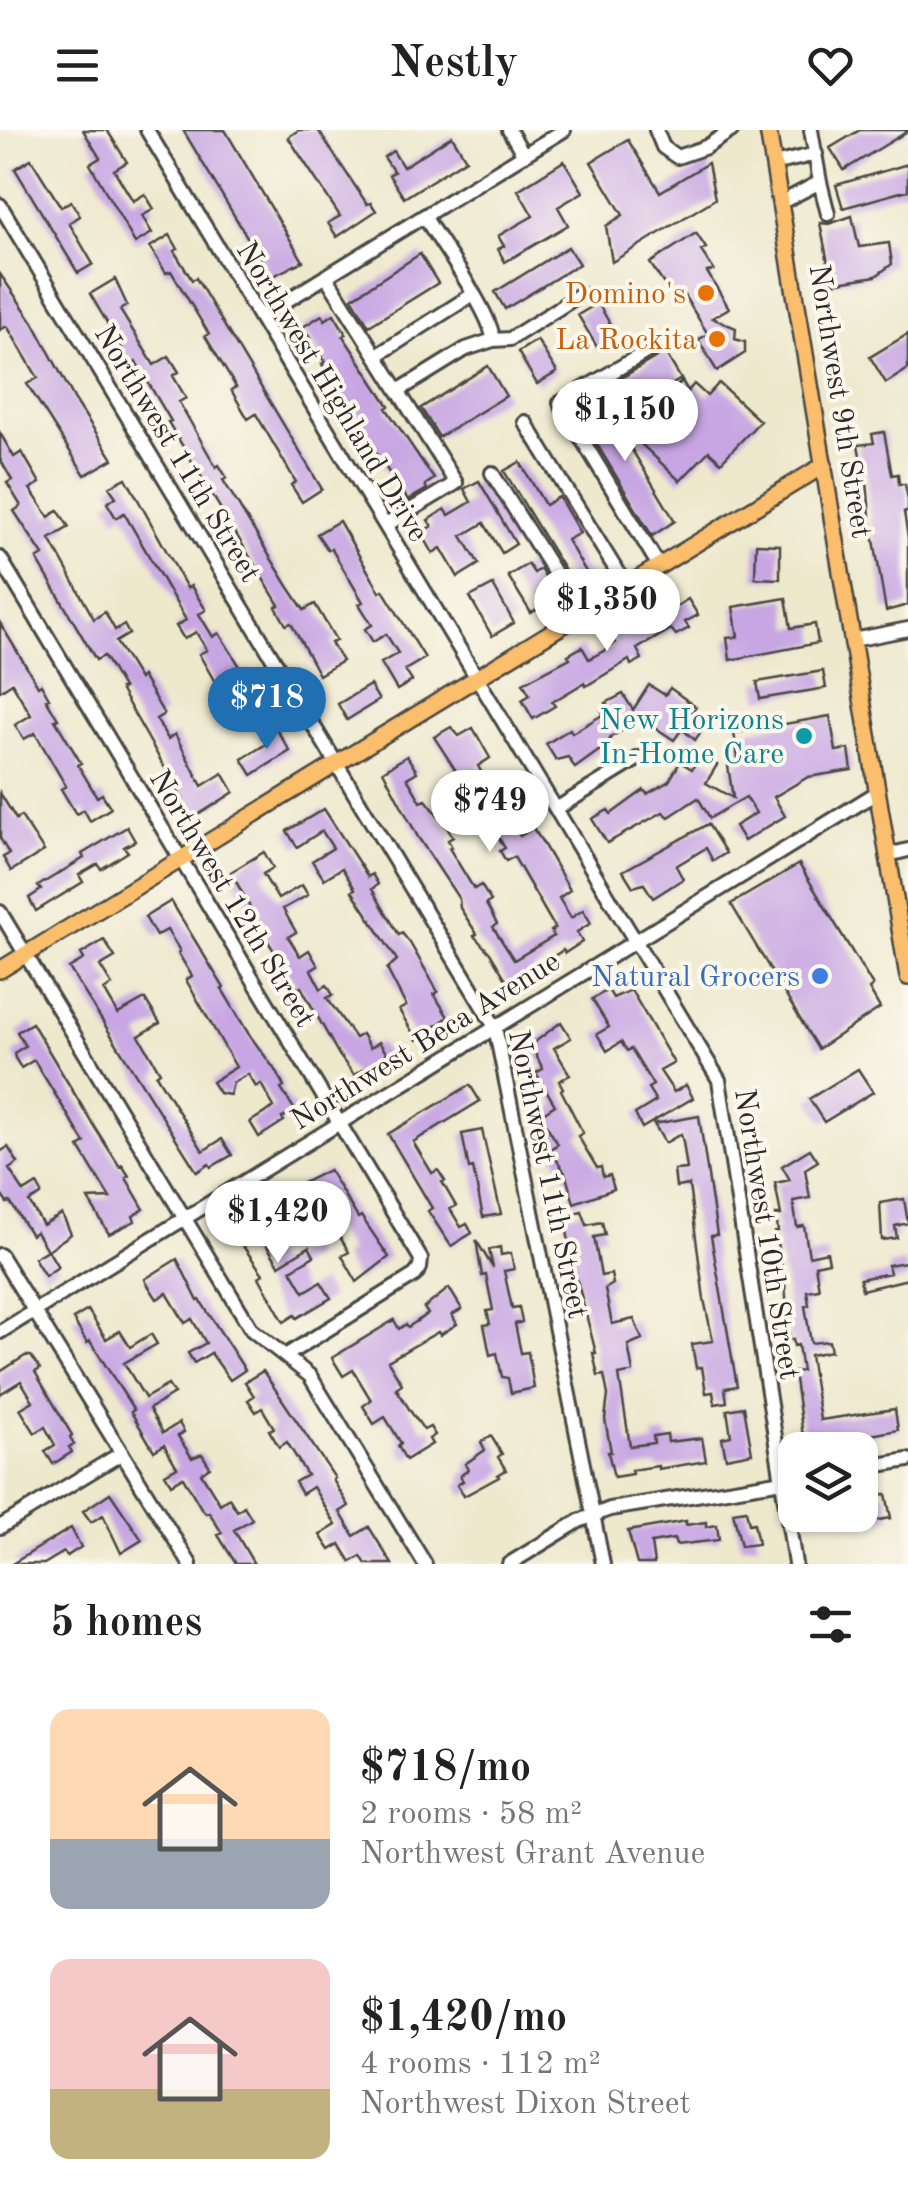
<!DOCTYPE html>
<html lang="en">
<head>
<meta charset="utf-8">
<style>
	body { margin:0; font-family:"Old Standard TT",serif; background:#f6f6f6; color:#222; height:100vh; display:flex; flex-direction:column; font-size:38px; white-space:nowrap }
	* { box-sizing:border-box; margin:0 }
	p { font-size:32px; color:#767676 }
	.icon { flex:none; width:55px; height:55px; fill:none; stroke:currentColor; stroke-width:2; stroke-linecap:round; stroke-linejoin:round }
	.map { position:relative; height:1434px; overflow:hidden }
	.details { display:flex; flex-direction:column; background:#fff; flex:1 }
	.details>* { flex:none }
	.buttons { position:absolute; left:778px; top:1302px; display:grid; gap:20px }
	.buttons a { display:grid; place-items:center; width:100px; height:100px; border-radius:20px; background:#fff; box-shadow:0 2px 8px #0004; font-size:50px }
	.price { position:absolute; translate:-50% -85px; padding:0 22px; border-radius:35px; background:#fff; color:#222; font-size:32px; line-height:65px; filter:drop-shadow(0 2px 5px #0008) }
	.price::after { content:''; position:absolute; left:50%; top:60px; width:30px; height:22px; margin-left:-15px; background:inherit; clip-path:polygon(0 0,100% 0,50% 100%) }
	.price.active { background:#1f6fb2; color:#fff }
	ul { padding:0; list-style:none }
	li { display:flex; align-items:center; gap:30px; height:250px; padding:0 50px }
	li span { display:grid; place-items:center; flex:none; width:280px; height:200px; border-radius:20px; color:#555 }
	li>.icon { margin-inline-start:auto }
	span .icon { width:120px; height:120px; fill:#fffc; stroke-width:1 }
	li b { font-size:42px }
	h2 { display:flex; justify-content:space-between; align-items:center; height:120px; padding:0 50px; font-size:42px }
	header { display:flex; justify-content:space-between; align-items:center; height:130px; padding:0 50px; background:#fff; font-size:45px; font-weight:800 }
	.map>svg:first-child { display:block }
</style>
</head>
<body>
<header><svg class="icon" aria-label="menu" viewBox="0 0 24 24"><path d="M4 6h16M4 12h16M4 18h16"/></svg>Nestly<svg class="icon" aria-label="heart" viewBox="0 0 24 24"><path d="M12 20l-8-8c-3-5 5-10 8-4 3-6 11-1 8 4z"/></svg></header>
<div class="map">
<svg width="908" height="1434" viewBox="0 0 908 1434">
	<rect width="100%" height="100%" fill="#fbf7ec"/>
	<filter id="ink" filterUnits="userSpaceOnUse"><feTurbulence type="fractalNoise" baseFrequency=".01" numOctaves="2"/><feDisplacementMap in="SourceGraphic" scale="20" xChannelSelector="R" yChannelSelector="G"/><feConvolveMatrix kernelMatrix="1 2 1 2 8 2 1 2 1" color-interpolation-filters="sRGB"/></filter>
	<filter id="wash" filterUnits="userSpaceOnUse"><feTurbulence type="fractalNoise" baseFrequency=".0048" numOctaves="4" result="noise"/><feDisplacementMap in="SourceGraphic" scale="40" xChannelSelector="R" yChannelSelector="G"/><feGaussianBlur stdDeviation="2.25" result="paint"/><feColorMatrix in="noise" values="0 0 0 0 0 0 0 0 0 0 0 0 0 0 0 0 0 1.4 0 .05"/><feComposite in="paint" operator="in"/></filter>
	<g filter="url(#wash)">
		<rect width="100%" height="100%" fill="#eee8cd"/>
		<g id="blocks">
			<!-- building -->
			<path fill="#c7a6e3" d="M83,0H107L127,32L114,40L133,71L145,64L154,79L142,86L152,103L135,113L90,34L100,28Z
				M183,0H225L303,131L271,147Z
				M299,0H318L367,74L371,73L376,81L337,107L328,93L340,86L288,7Z
				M860,0H908V1L844,40L830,18Z
				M452,6L466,29L404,68L389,45L394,42L384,27L393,21L403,37Z
				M628,10L660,62L708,33L715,69L612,132L606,96L623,85L591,32Z
				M31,29L61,77L71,71L80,86L69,93L93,134L78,143L15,39Z
				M564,31L583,62L558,77L568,95L505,132L498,119L504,116L498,106L533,86L518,60Z
				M908,34V60L843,78L836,55Z
				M852,86L859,117L889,113L892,134L876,146L832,153L820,93L829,94Z
				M696,103L706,118L701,121L714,140L707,142L729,178L712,188L736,198L735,209L745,212V223L717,241L698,210L708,204L682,162L673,168L650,133Z
				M170,105L178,119L174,121L192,150L196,148L322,359L302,372L291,355L296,352L256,284L248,289L231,260L236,257L205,206L209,204L171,141L166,143L150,117Z
				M568,117L579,134L505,179L495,162Z
				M420,124L438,153L369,196L352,168Z
				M0,144L33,192L75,270L113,329L85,345L27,254L38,248L7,196L0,200Z
				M115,149L127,175L120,180L154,235L169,226L179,242L173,246L186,268L179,272L216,337L219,335L227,348L223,350L288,456L304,480L315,474L336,510L331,513L342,531L319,545L291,493L286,495L276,477L279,475L168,292L171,291L136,232L132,235L90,164Z
				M598,173L617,206L597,217L578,185Z
				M334,184L346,204L343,206L389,276L386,278L434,349L425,355L427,359L408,370L375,322L366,307L369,306L331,249L322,234L325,232L303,197L322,185L325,190Z
				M908,204V239L886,253L870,227Z
				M537,210L557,242L537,254L518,222Z
				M665,222L681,249L626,282L603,259Z
				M488,236L506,266L439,307L421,278Z
				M682,251L688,261L694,254L707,266L719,253L760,291L721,332L709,321L680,351L639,312L648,302L640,295Z
				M597,262L675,391L652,406L574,276Z
				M884,302L892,345L898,344L899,354H905L908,370V382H904L908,408V475L886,481L870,386L866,340L863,341L858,315L874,313L872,304Z
				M0,303L14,327L22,322L40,353L30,359L49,387L58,380L69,397L50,409L94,489L105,482L115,500L124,495L129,504L116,512L139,549L142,546L164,584L156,589L168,609L175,604L202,656L223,643L234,662L190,690L178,670L182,668L120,559L123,558L104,526L96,530L37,429L43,425L14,381L21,376L7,353L12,350L0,329Z
				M520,332L545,375L559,367L580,403L567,410L591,450L576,459L504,341Z
				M126,348L187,458L191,456L206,480L199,484L213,507L219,503L266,578L248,589L223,547L215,552L199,524L207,520L196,502L184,509L176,496L186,490L124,383L116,388L107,373L116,367L109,357Z
				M479,351L516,414L502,423L484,393L462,406L479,434L458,447L441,418L433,423L421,402L432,396L428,390L445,379L449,385L471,372L464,359Z
				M339,391L380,462L383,460L425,528L405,540L412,551L397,560L381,533L398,523L386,504L373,512L365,499L372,495L359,474L363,472L331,418L328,420L317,404Z
				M756,414L780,415V449L755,448Z
				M528,434L534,443L540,439L551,456L544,460L551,471L531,483L508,446Z
				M493,455L514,493L492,506L470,467Z
				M667,466L674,478L688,469L698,485L685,492L689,498L676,505L671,499L637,519L642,529L631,535L629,530L586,556L584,553L552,572L555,576L533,589L522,570L530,565L523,553L570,528L568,525L582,517L589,529L607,519L615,513L608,500Z
				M786,468L791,498L815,494L818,513L730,530L727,508L738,507L733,477Z
				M0,493L38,556L41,554L49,568L46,569L58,589L55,590L81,633L78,635L97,667L102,664L111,678L90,691L84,680L76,684L61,659L66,656L35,603L24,609L15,595L31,585L12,553L0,561Z
				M823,541L826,558L760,569L757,552Z
				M370,555L379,570L347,590L338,574Z
				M649,555L665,565L670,558L696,577L691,582L707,594L695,610L682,599L674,610L642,589L611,607L607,615L575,638L568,627L556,630L546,614L570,599L572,603L604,584L601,580L608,576L606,573L623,564L633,580Z
				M830,586L836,621L849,619L852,640L808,647L774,667L785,686L744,711L735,696L756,683L746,667L710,688L698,668L669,687L663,682L607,713L592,689L608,680L611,684L644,660L647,664L669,651L680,632L692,639L700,625L717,635L706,653L733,668L728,636L739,634L734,603Z
				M275,597L290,621L252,645L242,629L266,614L261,606Z
				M451,597L459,606L473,598L490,628L478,636L490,658L504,650L518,674L505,681L520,706L533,698L541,710L570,760L559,768L571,788L583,780L591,793L577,802L582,812L565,823L563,820L510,856L490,823L474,806L477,804L460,778L459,769L418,707L383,641L407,626L417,642L407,648L421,672L426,670L445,694L453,707L448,710L452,717L449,718L474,759L481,755L491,771L486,774L497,794L493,797L514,830L554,806L551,801L555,798L514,727L506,731L500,721L505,718L487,688L484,692L476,678L475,670L434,607Z
				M0,663L16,689L21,686L44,721L11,741L3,727L9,724L0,708Z
				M324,679L368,747L372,744L378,754L372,759L376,766L399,805L402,803L410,813L438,862L434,864L448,887L417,910L399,880L406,876L387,839L397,830L352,761L355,759L342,738L324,749L312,731L333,718L322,701L297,717L287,701Z
				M708,694L726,723L713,731L706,718L676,736L683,749L653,768L644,754L633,757L623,741Z
				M127,697L135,711L124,717L128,722L101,739L98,734L79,745L83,752L36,781L29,768L41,760L38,756L84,728L82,724Z
				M264,722L273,738L263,744L278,769L302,755L308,765L283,779L296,802L288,807L300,826L309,820L318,836L311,840L321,859L327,855L333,865L327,868L355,908L362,904L370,918L379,912L389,927L367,941L365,938L354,945L339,925L301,857L298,859L269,813L231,742Z
				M799,734L873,856L869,859L880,878L818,919L731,774Z
				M171,771L224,858L222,859L248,903L278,944L284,957L281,959L295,980L282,988L284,991L259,1007L250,992L274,977L261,954L256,957L248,944L233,953L230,965L219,963L212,952L236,937L186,850L192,846L178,823L180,821L167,800L156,806L145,787Z
				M104,810L115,827L100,836L112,855L104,860L118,884L145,869L160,893L139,906L160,942L156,945L203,1021L222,1009L232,1025L211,1037L209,1034L197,1042L69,838L84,829L81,824Z
				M608,860L613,868L631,860L674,933L660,941L674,962L686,955L693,968L642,998L635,984L656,971L648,958L653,955L631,919L627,921L621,912L607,921L597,904L609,897L592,869Z
				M561,892L571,908L554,918L570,945L559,951L563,958L561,960L583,1003L578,1006L597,1038L601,1037L603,1047L610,1045L614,1059L574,1073L565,1043L550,1019L558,1014L540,985L555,975L536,943L543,939L531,915Z
				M32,893L92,993L120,1037L122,1035L129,1046L126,1048L144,1079L133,1086L135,1091L109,1104L88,1069L110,1068L79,1017L85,1013L34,930L21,938L15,928L14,923L25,916L17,902Z
				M858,939L873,962L824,992L809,969Z
				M470,955L480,971L413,1012L432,1043L438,1040L445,1051L442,1052L456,1076L450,1079L461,1097L467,1094L472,1103L451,1116L428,1081L432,1078L388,1004Z
				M699,986L717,1105L711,1106L737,1256L725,1258L727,1272L715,1274L713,1262L706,1263L702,1237L696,1238L692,1214L713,1211L704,1169L689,1055L676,1057L674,1040L687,1039L683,1012L681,1004L665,1013L654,994Z
				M482,1000L501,1084L483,1087L473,1038L469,1039L462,1004Z
				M8,1017L18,1033L9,1039L24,1062L37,1054L41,1061V1065L29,1072L43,1095L62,1084L71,1104L48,1120L58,1137L45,1146L34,1128L47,1120L36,1102L31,1105L10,1072L7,1073L0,1063V1022Z
				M810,1019L818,1031L805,1039L810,1068L793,1071L797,1097L804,1096L809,1126L827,1122L829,1132L815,1135L819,1159L807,1161L809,1175L805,1176L811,1213L829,1211L831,1221L810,1225L820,1290L895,1279L898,1300L838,1311L837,1308L804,1313L794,1242L802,1241L798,1215L794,1216L793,1209L790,1210L788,1196L785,1153L775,1102L778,1101L776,1085H781L775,1053L790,1050L782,1036Z
				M329,1040L358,1088L361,1086L389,1127L357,1152L342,1126L349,1122L334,1097L329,1099L311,1068L304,1072L295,1057Z
				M904,1069L908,1093L895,1096L897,1108L882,1110L880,1073Z
				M275,1070L285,1086L258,1102L279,1135L309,1117L314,1126L291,1140L304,1162L321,1152L331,1168L297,1188L295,1185L284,1192L259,1147L263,1144L230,1098Z
				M582,1081L587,1095L602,1092L605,1105L594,1107L601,1146L611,1144L613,1154L605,1159L612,1194L634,1189L642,1209L628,1215L633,1242L619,1245L630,1316L654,1313L653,1306L667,1304L668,1312L702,1308L706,1331L658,1339V1336L631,1340L632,1344L614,1347L608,1322H611L605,1289L608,1265L604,1245L598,1246L593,1223H596L574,1138L564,1085Z
				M476,1110L493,1138L489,1120L500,1117L501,1125L511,1123L514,1139L504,1141L512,1178L519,1177L522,1192L515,1194L521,1223L528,1222L534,1258L511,1263L508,1248L502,1247L497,1223L490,1225L484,1195L490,1194L487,1181L493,1180L486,1145L482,1146Z
				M177,1129L198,1171L200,1170L245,1240L230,1250L211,1223L194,1233L188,1223L206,1213L192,1189L185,1193L167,1163L157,1169L146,1152L145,1149Z
				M906,1132L908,1149L862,1160L860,1149L890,1143L888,1135Z
				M449,1158L462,1179L452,1185L457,1194L440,1205L438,1202L388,1231L402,1254L396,1258L411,1282L424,1300L430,1297L435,1305L429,1309L432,1314L406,1330L398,1316L401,1313L385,1287L374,1294L363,1276L371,1270L353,1240L343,1246L332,1228L394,1190L399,1199L406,1194L408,1197L428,1184L424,1178Z
				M88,1180L106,1209L120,1201L130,1217L151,1204L157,1214L124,1233L145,1268L168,1255L174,1264L149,1279L163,1303L179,1293L184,1302L178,1306L192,1328L202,1324L210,1337L201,1343L220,1374L229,1368L237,1381L244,1376L252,1389L234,1400L254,1434H236L218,1405L222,1403L209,1382L206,1383L201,1378L183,1347L171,1354L165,1344L177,1337L164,1315L154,1321L131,1282L134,1280L90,1211L87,1213L73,1189Z
				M25,1226H31L40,1239L35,1242L72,1305L70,1307L74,1314L69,1317L72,1322L53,1334L45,1321L55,1315L45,1297L35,1303L20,1279L33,1271L21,1251L0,1264V1242Z
				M263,1241L335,1348L333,1350L349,1376L340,1382L354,1406L369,1397L392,1434H366L361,1426L351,1432L340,1414L330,1420L320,1405L336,1395L313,1357L302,1364L295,1352L307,1345L287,1312L279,1317L269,1300L274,1298L262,1278L256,1282L248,1270L254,1266L245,1252Z
				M744,1277L752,1323L726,1328L722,1308L731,1306L727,1280Z
				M491,1306L502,1324L498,1327L506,1340L498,1345L499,1347L464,1366L457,1355L463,1351L460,1346L468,1340L465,1334L485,1320L481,1312Z
				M110,1363L142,1410L121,1423L103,1385L91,1392L83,1381Z
				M886,1364L891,1388L867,1392L863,1368Z
				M746,1380L749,1394L754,1393L758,1414L741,1416L733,1382Z
				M686,1391V1395L706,1392V1397L717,1395L719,1410L676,1415L674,1409L651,1413L654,1434H637L628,1401Z
				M71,1398L81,1417L67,1426L64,1422L44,1434H12Z"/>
		</g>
	</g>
	<g filter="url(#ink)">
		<use href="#blocks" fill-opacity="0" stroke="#484743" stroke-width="2.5"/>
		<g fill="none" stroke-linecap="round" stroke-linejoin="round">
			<!-- minor casing -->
			<g stroke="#484743" stroke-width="18">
				<path id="minor" d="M147,0L719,950L795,1434
					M509,0L524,25
					M656,0L663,17L677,27L706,17L732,0
					M774,34L816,24
					M820,52L828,84
					M780,73L820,52L811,0
					M0,75L495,897L603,1434
					M424,86C439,111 493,185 493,210
					M326,146L456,353L386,395
					M260,187L564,0
					M376,226L472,165
					M398,261L466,219L493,210L510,209L581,164
					M525,292L626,456
					M492,343L580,484
					M0,428L421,1129L420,1138L415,1145L285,1226
					M659,436L560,273L661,213
					M853,510L908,499
					M556,679L639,628
					M888,725L908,720
					M0,782L252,1200L310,1246L425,1434
					M0,1125L190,1434
					M0,1202L878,662
					M860,1338L908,1330
					M0,1397L122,1323
					M509,1434L579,1391L610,1379L795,1349"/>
			</g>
			<!-- major casing -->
			<g stroke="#484743" stroke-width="20">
				<path id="major" d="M768,0L908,847
					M0,840L824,335"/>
			</g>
			<!-- minor -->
			<use href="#minor" stroke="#fff" stroke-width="12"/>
			<!-- major -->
			<use href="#major" stroke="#fabe6d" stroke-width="15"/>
		</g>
	</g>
	<!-- markers -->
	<g fill="#e8710a" stroke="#fbf7ec" stroke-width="4">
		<circle cx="706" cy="163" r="10"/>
		<circle cx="717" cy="209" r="10"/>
	</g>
	<circle fill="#0f9aa8" stroke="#fbf7ec" stroke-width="4" cx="804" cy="606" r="10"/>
	<circle fill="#3f7fe0" stroke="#fbf7ec" stroke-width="4" cx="820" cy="846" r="10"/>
	<g text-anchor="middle" stroke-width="8" stroke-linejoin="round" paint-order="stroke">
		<!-- food labels -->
		<g font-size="30" fill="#c56008" stroke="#fbf7ec" text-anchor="end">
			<text x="686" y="173">Domino's</text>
			<text x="697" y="219">La Rockita</text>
		</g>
		<!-- street labels -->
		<g font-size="30" fill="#2b2b2b" stroke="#fbf7ec">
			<text transform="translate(333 261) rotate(59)" y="10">Northwest Highland Drive</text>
			<text transform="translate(841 271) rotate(81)" y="10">Northwest 9th Street</text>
			<text transform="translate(178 323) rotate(59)" y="10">Northwest 11th Street</text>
			<text transform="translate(233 768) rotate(59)" y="10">Northwest 12th Street</text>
			<text transform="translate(425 910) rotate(-32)" y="10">Northwest Beca Avenue</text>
			<text transform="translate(549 1044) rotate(78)" y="10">Northwest 11th Street</text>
			<text transform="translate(768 1104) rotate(81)" y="10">Northwest 10th Street</text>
		</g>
		<!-- culture labels -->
		<g font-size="30" fill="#0d838f" stroke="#fbf7ec" text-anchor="end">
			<text x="784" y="599">New Horizons<tspan x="784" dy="34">In-Home Care</tspan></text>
		</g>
		<!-- shop labels -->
		<g font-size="30" fill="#366cbe" stroke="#fbf7ec" text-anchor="end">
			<text x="800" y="856">Natural Grocers</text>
		</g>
	</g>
</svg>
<div class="buttons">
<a><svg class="icon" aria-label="layers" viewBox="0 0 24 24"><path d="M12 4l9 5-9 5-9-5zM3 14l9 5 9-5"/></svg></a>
</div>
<b class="price" style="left:625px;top:334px">$1,150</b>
<b class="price" style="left:607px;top:524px">$1,350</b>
<b class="price active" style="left:267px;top:622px">$718</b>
<b class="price" style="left:490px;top:725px">$749</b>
<b class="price" style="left:278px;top:1136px">$1,420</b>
</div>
<section class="details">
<h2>5 homes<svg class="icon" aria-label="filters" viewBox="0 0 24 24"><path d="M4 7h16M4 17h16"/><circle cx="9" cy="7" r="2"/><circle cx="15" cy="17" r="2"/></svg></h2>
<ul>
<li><span style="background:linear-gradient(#ffd9b3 65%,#9aa5b1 0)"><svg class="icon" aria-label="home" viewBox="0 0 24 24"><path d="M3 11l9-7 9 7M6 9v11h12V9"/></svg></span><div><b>$718/mo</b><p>2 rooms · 58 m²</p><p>Northwest Grant Avenue</p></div></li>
<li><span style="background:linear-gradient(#f6c9c9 65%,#c2b280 0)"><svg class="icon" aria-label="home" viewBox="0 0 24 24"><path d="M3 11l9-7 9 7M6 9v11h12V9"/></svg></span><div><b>$1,420/mo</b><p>4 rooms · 112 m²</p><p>Northwest Dixon Street</p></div></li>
</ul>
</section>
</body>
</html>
